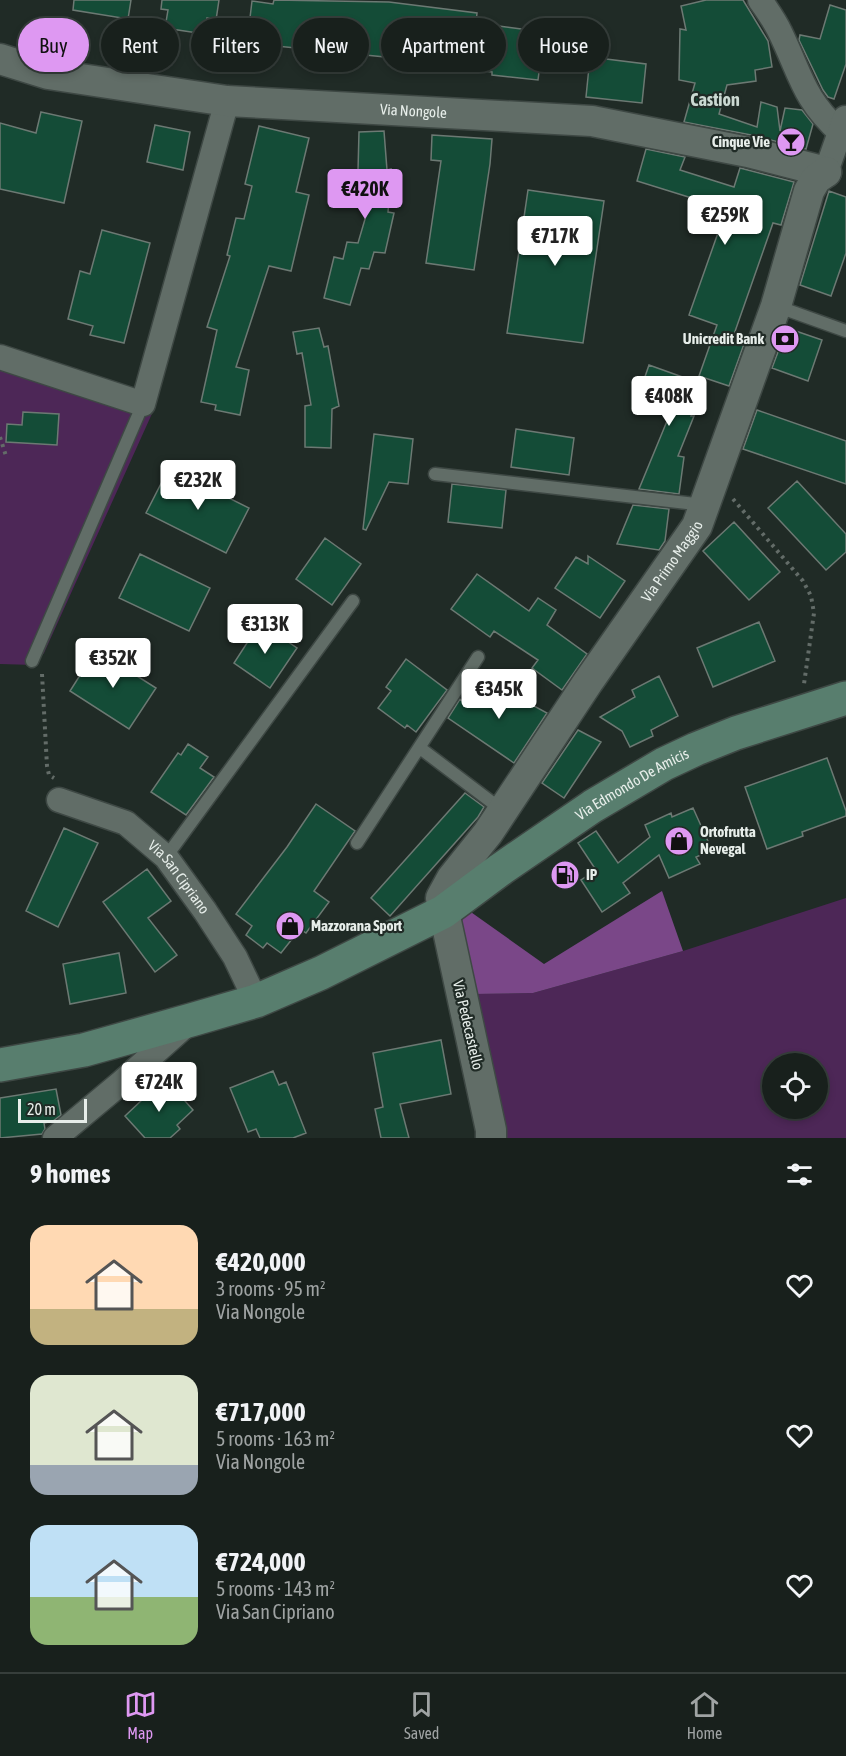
<!DOCTYPE html>
<html lang="en">
<head>
<meta charset="utf-8">
<style>
	body { margin:0; font-family:"Asap Condensed",sans-serif; background:#212825; color:#f1f3f6; height:100vh; display:flex; flex-direction:column; font-size:22px; white-space:nowrap }
	* { box-sizing:border-box; margin:0 }
	p { font-size:20px; color:#9fa3a3 }
	.icon { flex:none; width:33px; height:33px; fill:none; stroke:currentColor; stroke-width:2; stroke-linecap:round; stroke-linejoin:round }
	.map { position:relative; height:1138px; overflow:hidden }
	.details { display:flex; flex-direction:column; background:#18201c; flex:1 }
	.details>* { flex:none }
	.banner { position:absolute; left:18px; top:18px; width:810px; height:54px; display:flex; gap:12px }
	.tools { position:absolute; left:762px; top:1053px; display:grid; gap:12px }
	.tools a { display:grid; place-items:center; width:66px; height:66px; border-radius:50%; background:#18201c; box-shadow:0 3px 9px #0003,0 0 0 2px #363e3b; font-size:30px }
	.scale { position:absolute; left:18px; bottom:15px; width:69px; box-sizing:border-box; padding-left:6px; border:3px solid #e7eeea; border-top:0; font-size:16px; line-height:21px; white-space:nowrap; color:#e7eeea; -webkit-text-stroke:4px #202b26; paint-order:stroke }
	.price { position:absolute; translate:-50% -51px; padding:0 14px; border-radius:6px; background:#fff; color:#222; font-size:20px; line-height:39px; filter:drop-shadow(0 2px 3px #0008) }
	.price::after { content:''; position:absolute; left:50%; top:36px; width:18px; height:14px; margin-left:-9px; background:inherit; clip-path:polygon(0 0,100% 0,50% 100%) }
	.price.on { background:#de98f2; color:#111 }
	ul { padding:0; list-style:none }
	li { display:flex; align-items:center; gap:18px; height:150px; padding:0 30px }
	li span { display:grid; place-items:center; flex:none; width:168px; height:120px; border-radius:18px; color:#555 }
	li>.icon { margin-inline-start:auto }
	span .icon { width:72px; height:72px; fill:#fffc; stroke-width:1 }
	li b { font-size:26px }
	h2 { display:flex; justify-content:space-between; align-items:center; height:72px; padding:0 30px; font-size:26px }
	.pill { padding:0 21px; border-radius:27px; background:#18201c; box-shadow:0 3px 9px #0003,0 0 0 2px #363e3b; font-size:21px; line-height:54px }
	.pill.on { background:#de98f2; color:#111 }
	.dock { display:flex; justify-content:space-around; align-items:center; height:84px; border-top:2px solid #363e3b; background:#18201c; font-size:16px; color:#9fa3a3 }
	.dock a { display:grid; justify-items:center; gap:3px }
	.dock .on { color:#de98f2 }
	.map>svg:first-child { display:block }
</style>
</head>
<body>
<div class="map">
<svg width="846" height="1138" viewBox="0 0 846 1138">
	<rect width="100%" height="100%" fill="#202b26"/>
	<!-- green -->
	<path fill="#4d2757" fill-rule="evenodd" d="M0,353L155,407L44,653L34,665L0,664Z
		M846,898V1138H499L473,994L533,993L683,951ZM772,1064H818V1108H772Z"/>
	<!-- forest -->
	<path fill="#7a4788" d="M662,891L683,951L533,993L473,994L451,898L544,964Z"/>
	<!-- building -->
	<path fill="#144c37" stroke="#6c7973" stroke-width="1.5" d="M74,0H131L128,19L73,10Z
		M162,0H219L216,20L207,18L204,34L165,28L168,10L161,9Z
		M274,0L389,2L477,13L476,23L544,32L538,80L492,75V72L385,57L247,43L252,1L273,4Z
		M706,0H743L768,41L772,67L755,70L756,81L727,85L719,114L757,127L761,102L777,107L780,131L785,108L802,110L813,124L806,149L751,135L684,122L695,83L679,80L680,29L686,30L681,6Z
		M830,5L846,10V64L834,99L828,97L823,90L799,40L800,35L820,39Z
		M590,57L646,64L642,103L586,97Z
		M41,112L82,121L64,203L0,189V123L36,133Z
		M155,125L190,132L183,170L147,162Z
		M259,126L309,138L296,192L309,195L291,271L269,266L236,367L249,370L240,415L215,410L216,405L201,402L217,330L207,327L230,256L227,255L236,218L244,219L252,186L245,184Z
		M384,131L387,170L391,169L388,212L394,213L385,253L374,252L369,269L361,268L350,305L324,298L334,257L343,259L347,242L358,243L368,209L361,207L365,172L358,171L359,132Z
		M432,135L492,139L490,164L474,270L426,263L441,161L431,160Z
		M646,149L685,157L680,170L734,187L740,168L794,182L781,225L773,223L732,340L744,344L729,386L699,376L717,325L689,315L725,213L711,204L637,181Z
		M528,190L604,201L583,343L507,333Z
		M829,191L846,197V253L831,296L800,285Z
		M102,230L150,243L124,343L90,335L93,326L68,319L80,271L90,274Z
		M319,328L324,347L328,346L339,406L332,409L331,448L305,447V406L311,405L302,353L297,354L293,332Z
		M787,328L822,340L808,381L772,368Z
		M649,365L702,384L691,416H694L678,456L684,457L679,494L639,489L672,409L638,397Z
		M757,410L846,441V484L743,449Z
		M23,412L59,414L57,445L6,442L7,424L22,425Z
		M516,429L574,438L569,475L511,467Z
		M374,434L413,439L408,484L389,482L366,530L363,529Z
		M167,472L185,481L187,477L249,508L226,553L146,513Z
		M797,481L846,534V552L826,570L768,508Z
		M452,484L506,490L502,528L448,522Z
		M633,505L669,509L665,541L659,550L617,544Z
		M734,522L780,572L749,600L703,551Z
		M325,538L361,564L332,605L296,579Z
		M140,554L210,588L189,631L119,598Z
		M588,556L625,581L600,618L555,588L576,557L588,564Z
		M477,574L529,611L538,598L556,610L547,625L587,654L562,690L532,668L538,660L494,631L490,637L451,609Z
		M759,622L775,661L713,687L697,648Z
		M260,623L297,648L270,688L234,663Z
		M96,650L156,688L129,729L70,691Z
		M406,659L447,690L416,732L407,725L405,728L378,708L391,691L386,687Z
		M659,676L678,716L651,730L653,736L630,747L622,731L600,717L635,697L632,690Z
		M486,680L547,713L514,763L448,718L460,699L470,707Z
		M578,730L601,742L564,798L542,783Z
		M188,744L208,757L200,768L214,777L186,815L151,792L178,753L181,755Z
		M827,758L846,811V816L802,832L803,836L767,849L745,787Z
		M465,793L484,807L478,817L390,916L371,898Z
		M316,804L355,831L314,891L329,902L306,933L300,929L281,953L267,943L263,948L246,935L252,926L236,914L287,847Z
		M693,808L712,850L696,857L700,864L669,878L659,855L623,883L630,893L602,912L581,880L596,870L578,843L596,831L618,863L650,837L645,825L671,813L672,817Z
		M64,828L98,843L58,927L26,911Z
		M147,869L171,901L148,918L177,955L155,972L103,902Z
		M119,953L126,993L70,1004L63,964Z
		M441,1040L451,1094L400,1104L409,1138H381L375,1109L383,1107L373,1053Z
		M273,1071L279,1085L286,1082L306,1133L293,1138H260L256,1129L248,1132L230,1088Z
		M162,1081L175,1096L178,1093L193,1110L177,1125L180,1129L170,1138H145L125,1116Z
		M56,1089L61,1115L53,1121L44,1123L45,1129L42,1134L0,1138V1098Z"/>
	<g fill="none" stroke-linecap="round" stroke-linejoin="round">
		<!-- service casing -->
		<g stroke="#3e4844" stroke-width="15">
			<path id="service" d="M776,306L846,331
				M435,474L704,505
				M32,661L143,404
				M420,748L502,810
				M357,843L478,657
				M166,857L353,601"/>
		</g>
		<!-- minor casing -->
		<g stroke="#3e4844" stroke-width="27">
			<g id="minor">
				<path d="M760,0C767,10 775,21 780,32C801,75 803,99 841,133"/>
				<path d="M826,172L845,118"/>
				<path d="M0,357L143,404L227,101"/>
				<path id="s1" d="M59,800L126,823L166,857L205,911L235,957L256,1001"/>
				<path d="M55,1138L122,1082L187,1024"/>
			</g>
		</g>
		<!-- tertiary casing -->
		<g stroke="#3e4844" stroke-width="33">
			<g id="tertiary">
				<path id="s2" d="M0,59L48,74L227,101L592,121L748,152L826,172"/>
				<path id="s3" d="M491,1138V1130L441,898L452,878L488,833L588,682L697,526L776,306L809,191L816,179L826,172"/>
			</g>
		</g>
		<!-- secondary casing -->
		<g stroke="#3e4844" stroke-width="36">
			<g id="secondary">
				<path id="s4" d="M0,1065L84,1050L191,1020L256,1001L321,973L443,912L501,869L593,806L664,764L696,749L736,733L846,698"/>
			</g>
		</g>
		<!-- path -->
		<path stroke="#636c68" stroke-width="4" stroke-dasharray="3 4.5" stroke-linecap="butt" d="M0,437L6,456
			M733,499L803,581L811,596L814,613L804,684
			M42,674L47,766L49,775L54,778"/>
		<!-- service -->
		<use href="#service" stroke="#616d67" stroke-width="12"/>
		<!-- minor -->
		<use href="#minor" stroke="#616d67" stroke-width="24"/>
		<!-- tertiary -->
		<use href="#tertiary" stroke="#616d67" stroke-width="30"/>
		<!-- secondary -->
		<use href="#secondary" stroke="#587e6e" stroke-width="33"/>
	</g>
	<!-- icons -->
	<defs>
		<g id="bar-disc" transform="scale(1.5)"><circle r="9.5" fill="#de98f2" stroke="#202b26"/><path d="M-6-5H6L.8 .8V4.5H3.5V6h-7V4.5H-.8V.8Z" fill="#111"/></g>
		<g id="bank-disc" transform="scale(1.5)"><circle r="9.5" fill="#de98f2" stroke="#202b26"/><path d="M-6-4H6V4H-6ZM0-2.3a2.3 2.3 0 1 0 0 4.6a2.3 2.3 0 1 0 0-4.6Z" fill="#111"/></g>
		<g id="shop-disc" transform="scale(1.5)"><circle r="9.5" fill="#de98f2" stroke="#202b26"/><path d="M-5-2.5h2.3a2.7 3.5 0 0 1 5.4 0H5L5.5 6h-11ZM-1.5-2.5h3a1.5 2.3 0 0 0-3 0Z" fill="#111"/></g>
		<g id="fuel-disc" transform="scale(1.5)"><circle r="9.5" fill="#de98f2" stroke="#202b26"/><path d="M-5.5-6h7V0h2V4h1.3V-2.5L3-4.5l.8-.8L6-3V5H2.5V1h-1V6h-7ZM-4.2-4.7v3.2H.2V-4.7Z" fill="#111"/></g>
	</defs>
	<g fill-rule="evenodd">
		<use href="#bar-disc" x="791" y="142"/>
		<use href="#bank-disc" x="785" y="339"/>
		<use href="#shop-disc" x="679" y="841"/>
		<use href="#fuel-disc" x="565" y="875"/>
		<use href="#shop-disc" x="290" y="926"/>
	</g>
	<g text-anchor="middle" stroke-width="4.5" stroke-linejoin="round" paint-order="stroke">
		<!-- street labels -->
		<g font-size="15" fill="#e7eeea" stroke="#202b26">
			<text dy="5" stroke="none"><textPath href="#s2" startOffset="418">Via Nongole</textPath></text>
			<text dy="5" stroke="none"><textPath href="#s3" startOffset="654">Via Primo Maggio</textPath></text>
			<text dy="5" stroke="none"><textPath href="#s4" startOffset="700">Via Edmondo De Amicis</textPath></text>
			<text dy="5" stroke="none"><textPath href="#s1" startOffset="147">Via San Cipriano</textPath></text>
			<text transform="translate(468 1025) rotate(77)" y="5">Via Pedecastello</text>
		</g>
		<!-- poi labels -->
		<g font-size="15" font-weight="bold" fill="#e7eeea" stroke="#202b26" text-anchor="start">
			<text x="770" y="147" text-anchor="end">Cinque Vie</text>
			<text x="764" y="344" text-anchor="end">Unicredit Bank</text>
			<text x="700" y="837">Ortofrutta<tspan x="700" dy="17">Nevegal</tspan></text>
			<text x="586" y="880">IP</text>
			<text x="311" y="931">Mazzorana Sport</text>
		</g>
		<!-- quarter labels -->
		<g font-size="18" font-weight="bold" fill="#cbd9d2" stroke="#202b26">
			<text x="715" y="106">Castion</text>
		</g>
	</g>
</svg>
<div class="tools">
<a><svg class="icon" aria-label="locate" viewBox="0 0 24 24"><circle cx="12" cy="12" r="6"/><path d="M12 2v4M12 18v4M2 12h4M18 12h4"/></svg></a>
</div>
<div class="scale">20 m</div>
<b class="price on" style="left:365px;top:220px">€420K</b>
<b class="price" style="left:725px;top:246px">€259K</b>
<b class="price" style="left:555px;top:267px">€717K</b>
<b class="price" style="left:669px;top:427px">€408K</b>
<b class="price" style="left:198px;top:511px">€232K</b>
<b class="price" style="left:265px;top:655px">€313K</b>
<b class="price" style="left:113px;top:689px">€352K</b>
<b class="price" style="left:499px;top:720px">€345K</b>
<b class="price" style="left:159px;top:1113px">€724K</b>
<div class="banner">
<a class="pill on">Buy</a>
<a class="pill">Rent</a>
<a class="pill">Filters</a>
<a class="pill">New</a>
<a class="pill">Apartment</a>
<a class="pill">House</a>
</div>
</div>
<section class="details">
<h2>9 homes<svg class="icon" aria-label="filters" viewBox="0 0 24 24"><path d="M4 7h16M4 17h16"/><circle cx="9" cy="7" r="2"/><circle cx="15" cy="17" r="2"/></svg></h2>
<ul>
<li><span style="background:linear-gradient(#ffd9b3 70%,#c2b280 0)"><svg class="icon" aria-label="home" viewBox="0 0 24 24"><path d="M3 11l9-7 9 7M6 9v11h12V9"/></svg></span><div><b>€420,000</b><p>3 rooms · 95 m²</p><p>Via Nongole</p></div><svg class="icon" aria-label="heart" viewBox="0 0 24 24"><path d="M12 20l-8-8c-3-5 5-10 8-4 3-6 11-1 8 4z"/></svg></li>
<li><span style="background:linear-gradient(#dfe7d0 75%,#9aa5b1 0)"><svg class="icon" aria-label="home" viewBox="0 0 24 24"><path d="M3 11l9-7 9 7M6 9v11h12V9"/></svg></span><div><b>€717,000</b><p>5 rooms · 163 m²</p><p>Via Nongole</p></div><svg class="icon" aria-label="heart" viewBox="0 0 24 24"><path d="M12 20l-8-8c-3-5 5-10 8-4 3-6 11-1 8 4z"/></svg></li>
<li><span style="background:linear-gradient(#bfe0f5 60%,#8fb573 0)"><svg class="icon" aria-label="home" viewBox="0 0 24 24"><path d="M3 11l9-7 9 7M6 9v11h12V9"/></svg></span><div><b>€724,000</b><p>5 rooms · 143 m²</p><p>Via San Cipriano</p></div><svg class="icon" aria-label="heart" viewBox="0 0 24 24"><path d="M12 20l-8-8c-3-5 5-10 8-4 3-6 11-1 8 4z"/></svg></li>
</ul>
</section>
<nav class="dock">
<a class="on"><svg class="icon" aria-label="map" viewBox="0 0 24 24"><path d="M3 6l6-2 6 2 6-2v14l-6 2-6-2-6 2zM9 4v14M15 6v14"/></svg>Map</a>
<a><svg class="icon" aria-label="saved" viewBox="0 0 24 24"><path d="M7 4h10v16l-5-4-5 4z"/></svg>Saved</a>
<a><svg class="icon" aria-label="home" viewBox="0 0 24 24"><path d="M3 11l9-7 9 7M6 9v11h12V9"/></svg>Home</a>
</nav>
</body>
</html>
